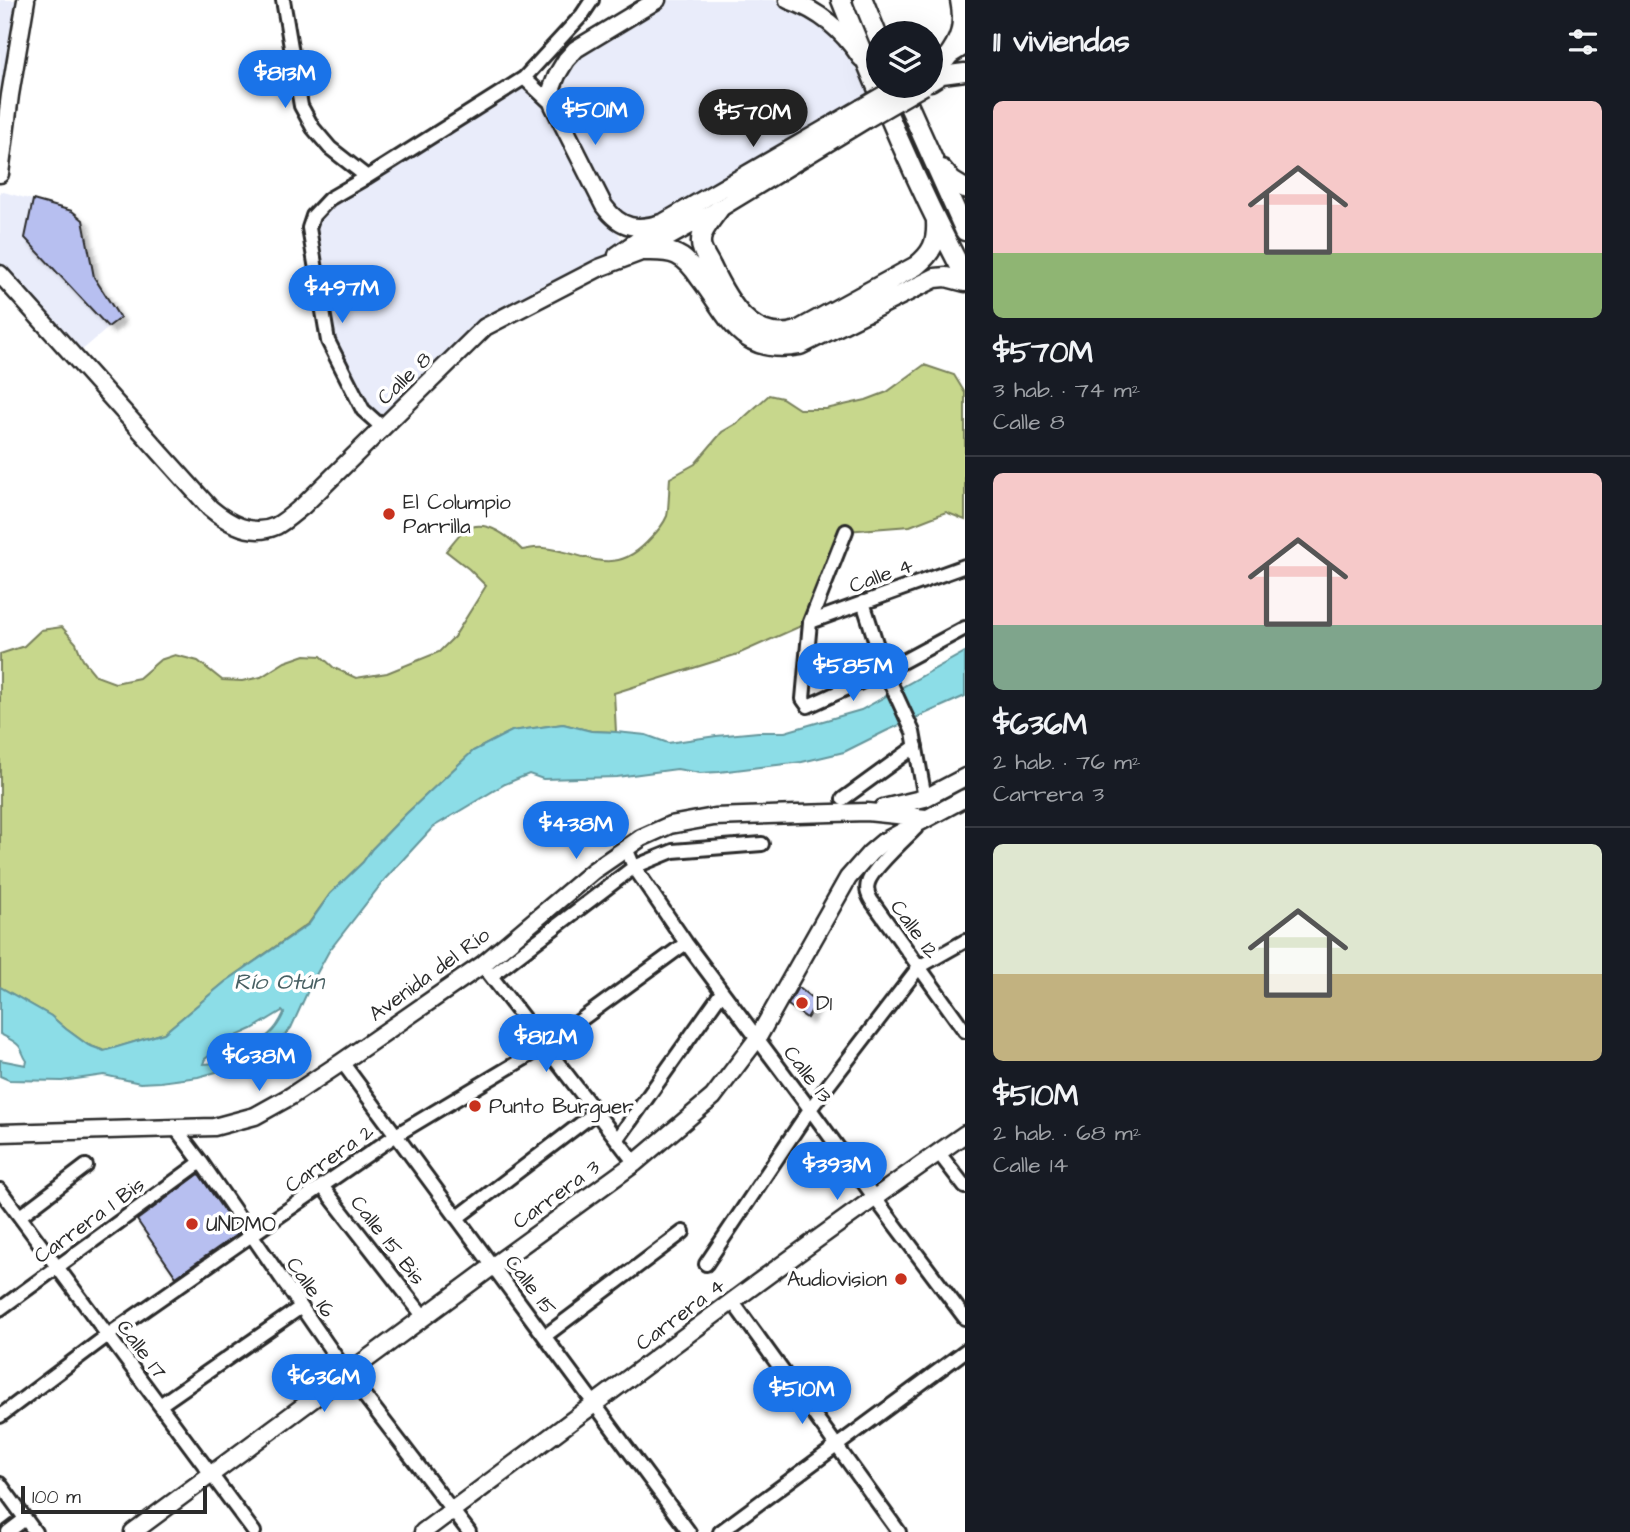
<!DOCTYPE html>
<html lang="es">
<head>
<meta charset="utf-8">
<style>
	body { margin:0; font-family:"Architects Daughter",sans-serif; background:#20242c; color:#f1f3f6; height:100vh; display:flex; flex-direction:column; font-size:26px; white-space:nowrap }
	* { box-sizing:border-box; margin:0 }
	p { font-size:23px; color:#9ea1a6 }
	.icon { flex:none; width:38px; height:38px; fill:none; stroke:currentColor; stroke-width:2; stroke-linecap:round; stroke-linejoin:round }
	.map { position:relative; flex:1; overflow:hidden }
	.sheet { display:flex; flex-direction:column; background:#171b24; width:665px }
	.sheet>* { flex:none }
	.buttons { position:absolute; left:866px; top:21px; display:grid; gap:14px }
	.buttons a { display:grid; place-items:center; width:77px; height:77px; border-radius:50%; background:#171b24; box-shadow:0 7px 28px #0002; font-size:35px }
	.scale { position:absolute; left:21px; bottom:18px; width:186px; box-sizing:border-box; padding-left:7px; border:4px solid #2b2b2b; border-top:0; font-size:19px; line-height:24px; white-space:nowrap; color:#2b2b2b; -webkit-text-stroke:5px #fff; paint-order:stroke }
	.price { position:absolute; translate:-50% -60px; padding:0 16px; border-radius:24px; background:#1a73e8; color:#fff; font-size:23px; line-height:46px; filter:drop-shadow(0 2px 4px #0008) }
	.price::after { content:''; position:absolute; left:50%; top:42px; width:21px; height:16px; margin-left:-10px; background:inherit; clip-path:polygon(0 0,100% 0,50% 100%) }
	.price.on { background:#222; color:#fff }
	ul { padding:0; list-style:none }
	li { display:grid; align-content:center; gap:14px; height:371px; padding:0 28px }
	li+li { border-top:2px solid #363941 }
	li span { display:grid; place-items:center; height:217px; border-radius:10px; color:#555 }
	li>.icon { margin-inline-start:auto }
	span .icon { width:126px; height:126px; fill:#fffc; stroke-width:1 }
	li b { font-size:30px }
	h2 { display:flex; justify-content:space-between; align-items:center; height:84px; padding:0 28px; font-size:30px }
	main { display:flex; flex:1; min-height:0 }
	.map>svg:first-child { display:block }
</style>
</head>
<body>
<main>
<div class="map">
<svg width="965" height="1532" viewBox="0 0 965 1532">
	<defs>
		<filter id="shadow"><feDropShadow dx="5.5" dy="5.5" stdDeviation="2" flood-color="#0004"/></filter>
	</defs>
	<rect width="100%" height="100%" fill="#fff"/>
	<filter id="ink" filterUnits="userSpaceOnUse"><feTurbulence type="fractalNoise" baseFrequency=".0143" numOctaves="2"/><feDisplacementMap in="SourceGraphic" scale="14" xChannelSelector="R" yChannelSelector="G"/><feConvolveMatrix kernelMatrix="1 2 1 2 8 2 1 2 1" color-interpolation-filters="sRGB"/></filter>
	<g filter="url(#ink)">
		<!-- built -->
		<path fill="#e9ecfa" d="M0,0H26L0,126Z
			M657,0H788L845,38L880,97L664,222L615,227L626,249L485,327L383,428L363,410L328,341L313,216L524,78L552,104L566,60Z
			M0,191L72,211L83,220L94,277L120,318L74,357L0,274Z"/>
		<!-- green -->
		<path fill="#c7d78c" stroke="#79815c" stroke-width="2" d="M924,365L954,375L965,393V520L946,512L910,526L846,531L810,622L738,654L614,693L616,732L591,731L563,724L512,731L473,751L406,814L372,849L363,862L330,894L309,923L225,982L164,1033L105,1051L88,1045L66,1029L51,1016L0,987V654L24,646L41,630L62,627L76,643L83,660L96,676L115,683L139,678L160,660L175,655L198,661L222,680L242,681L261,677L285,662L305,655L321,656L334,668L356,678L387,673L439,652L454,637L486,586L469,569L446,551C452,544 459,533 466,529C486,518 509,537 522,550C529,549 537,547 544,548C588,553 614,580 651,538C656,533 664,523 667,516C669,508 669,487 670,478L695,464L722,432L739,422L769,395L782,398L799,409H826L866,400L887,392Z"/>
		<!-- water -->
		<path fill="#8cdde7" stroke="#65969c" stroke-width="2" fill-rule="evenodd" d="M965,652V696L886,731L844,752L802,762L719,772L700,773L677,769L617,777L543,779L529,774L505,784L433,827L386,878L329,951L311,984L291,1028L276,1045L250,1060L231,1068L198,1077L160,1082L140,1083L104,1075L62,1081L9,1080L0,1076V1060L26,1065L27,1061C23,1056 23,1051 19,1046C15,1041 6,1037 0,1034V987L51,1016L66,1029L88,1045L104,1051L164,1033L225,982L309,924L330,894L363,862L372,849L406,814L473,751L502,736L512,731L563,724L591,731L616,732L646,735L668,743L716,736L758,732H785L861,710ZM282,1011L284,1013C274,1035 264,1039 244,1050C230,1057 218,1064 203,1064L205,1059L234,1037L252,1029Z"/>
		<!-- building -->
		<path fill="#b7bff0" stroke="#2b2b2b" stroke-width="2" filter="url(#shadow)" d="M33,200L72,211L83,220L94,277L120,318L108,327L25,238Z
			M798,987L817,1002L807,1018L788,1005Z
			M199,1174L239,1233L176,1277L137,1220Z"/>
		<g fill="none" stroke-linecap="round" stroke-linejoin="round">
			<!-- street casing -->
			<g stroke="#2b2b2b" stroke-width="18">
				<path id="street" d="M283,0L301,106L313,128L330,148L367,177
					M524,78L553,105
					M383,428L363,410L328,341L309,228L313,216L329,199L367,177L524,78L582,15L592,0
					M846,531L810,622L803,699L808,706L885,671L965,628
					M863,602L885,671L913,732L925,798
					M810,622L965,566
					M843,799L916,746
					M916,828C905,839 871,870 868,883C866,889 868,895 871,900L965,1031
					M626,848L634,867L686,943L810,1109L874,1197L965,1318
					M487,971L635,1163
					M491,976L634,867L673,851L762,844
					M342,1062L689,1532
					M176,1129L201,1162L347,1373L469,1532
					M617,1140L722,992
					M938,1152L965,1187
					M322,1186L424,1317
					M0,1190L254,1532
					M20,1216L86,1166
					M457,1218L596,1112
					M706,1264L810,1109L919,967L965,941
					M732,1301L899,1532
					M0,1309L201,1162
					M545,1336L683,1232
					M160,1405L301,1307
					M0,1416L108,1335L322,1186L396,1135L545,1046L686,943
					M0,1484L35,1532
					M8,1532L25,1519
					M720,1532L965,1351"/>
			</g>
			<!-- secondary casing -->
			<g stroke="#2b2b2b" stroke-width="21">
				<path id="secondary" d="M657,0L576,49L566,60L557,75L552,88L553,105L604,206C621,229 637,231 664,222
					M788,0C820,11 842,30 861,58
					M931,67L965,46
					M931,82L942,75L965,72
					M0,174L10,95L26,0
					M617,255L664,222L861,108
					M0,274L210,508C229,524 252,537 276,526C286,521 295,512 303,506L485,327L599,268L644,251L719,209L867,119
					M883,808L925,798L965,777
					M0,1133L214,1127L255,1116L291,1096L342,1062L482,965L593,871L641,838L670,825L714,817L797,814L867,812L926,818
					M133,1532L493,1266L635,1163L713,1097L757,1039L848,878L870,853L883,842L965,798
					M423,1532C603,1398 781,1262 965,1134"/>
			</g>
			<!-- primary casing -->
			<g stroke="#2b2b2b" stroke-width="23">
				<path id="primary" d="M841,0C879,94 917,187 965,276
					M863,0L878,37
					M946,59C961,40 965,25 960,0
					M900,86L965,231
					M942,169L952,181L965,189
					M719,209C713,218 701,230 701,241C700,250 708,259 711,266C728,302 752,345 797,331L916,266C932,253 937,243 936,222
					M644,251C655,251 667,250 677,255C686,259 694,269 700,278C730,317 740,356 800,345L935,278L946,277L965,282"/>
			</g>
			<!-- street -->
			<use href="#street" stroke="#fff" stroke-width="12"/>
			<!-- secondary -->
			<use href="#secondary" stroke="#fff" stroke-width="16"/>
			<!-- primary -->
			<use href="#primary" stroke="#fff" stroke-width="18"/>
			<!-- secondary-bridge casing -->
			<g stroke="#2b2b2b" stroke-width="21" stroke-linecap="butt">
				<path id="secondary-bridge" d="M861,108L899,86
					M867,119L924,86"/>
			</g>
			<!-- secondary-bridge -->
			<use href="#secondary-bridge" stroke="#fff" stroke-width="16"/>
		</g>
	</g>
	<!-- markers -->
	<g fill="#c8321e" stroke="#fff" stroke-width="2.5">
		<circle cx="389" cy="514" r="7"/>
		<circle cx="802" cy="1003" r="7"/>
		<circle cx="475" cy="1106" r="7"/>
		<circle cx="192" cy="1224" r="7"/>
		<circle cx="901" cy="1279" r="7"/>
	</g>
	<g text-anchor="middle" stroke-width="7" stroke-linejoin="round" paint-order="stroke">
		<!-- street labels -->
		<g font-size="21" fill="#2b2b2b" stroke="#fff">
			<text transform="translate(404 378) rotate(-44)" y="7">Calle 8</text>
			<text transform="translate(881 575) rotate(-20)" y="7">Calle 4</text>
			<text transform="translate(915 929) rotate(54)" y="7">Calle 12</text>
			<text transform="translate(429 974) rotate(-36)" y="7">Avenida del Río</text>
			<text transform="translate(808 1074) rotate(53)" y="7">Calle 13</text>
			<text transform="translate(329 1158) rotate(-35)" y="7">Carrera 2</text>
			<text transform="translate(556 1194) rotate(-36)" y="7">Carrera 3</text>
			<text transform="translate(89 1220) rotate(-36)" y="7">Carrera 1 Bis</text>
			<text transform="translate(388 1240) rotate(52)" y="7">Calle 15 Bis</text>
			<text transform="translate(531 1285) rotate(53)" y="7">Calle 15</text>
			<text transform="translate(311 1287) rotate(55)" y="7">Calle 16</text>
			<text transform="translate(680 1314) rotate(-37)" y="7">Carrera 4</text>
			<text transform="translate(142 1349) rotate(53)" y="7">Calle 17</text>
		</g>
		<!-- poi labels -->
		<g font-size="21" fill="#2b2b2b" stroke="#fff" text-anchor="start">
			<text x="403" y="509">El Columpio<tspan x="403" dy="24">Parrilla</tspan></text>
			<text x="816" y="1010">D1</text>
			<text x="489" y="1113">Punto Burguer</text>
			<text x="206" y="1231">UNDMO</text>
			<text x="887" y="1286" text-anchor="end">Audiovision</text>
		</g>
		<!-- water labels -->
		<g font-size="23" font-style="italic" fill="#486063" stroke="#fff">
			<text x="279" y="989">Río Otún</text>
		</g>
	</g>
</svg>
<div class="buttons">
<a><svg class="icon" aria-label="layers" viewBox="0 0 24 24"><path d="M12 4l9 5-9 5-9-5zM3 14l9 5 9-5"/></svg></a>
</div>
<div class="scale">100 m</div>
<b class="price" style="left:285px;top:110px">$813M</b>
<b class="price" style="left:595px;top:147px">$501M</b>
<b class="price on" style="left:753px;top:149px">$570M</b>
<b class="price" style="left:342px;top:325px">$497M</b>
<b class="price" style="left:853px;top:703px">$585M</b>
<b class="price" style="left:576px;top:861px">$438M</b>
<b class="price" style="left:546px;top:1074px">$812M</b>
<b class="price" style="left:259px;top:1093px">$638M</b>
<b class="price" style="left:837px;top:1202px">$393M</b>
<b class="price" style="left:324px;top:1414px">$636M</b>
<b class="price" style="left:802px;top:1426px">$510M</b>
</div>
<section class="sheet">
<h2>11 viviendas<svg class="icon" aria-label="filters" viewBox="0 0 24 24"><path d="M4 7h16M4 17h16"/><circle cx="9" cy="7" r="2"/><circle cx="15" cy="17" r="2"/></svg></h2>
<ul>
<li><span style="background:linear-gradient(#f6c9c9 70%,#8fb573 0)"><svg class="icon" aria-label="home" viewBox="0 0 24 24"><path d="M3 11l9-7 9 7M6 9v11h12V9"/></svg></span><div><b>$570M</b><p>3 hab. · 74 m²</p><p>Calle 8</p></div></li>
<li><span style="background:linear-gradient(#f6c9c9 70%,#7fa58c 0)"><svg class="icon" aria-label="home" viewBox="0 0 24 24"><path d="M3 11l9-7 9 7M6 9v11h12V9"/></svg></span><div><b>$636M</b><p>2 hab. · 76 m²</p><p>Carrera 3</p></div></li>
<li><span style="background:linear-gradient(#dfe7d0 60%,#c2b280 0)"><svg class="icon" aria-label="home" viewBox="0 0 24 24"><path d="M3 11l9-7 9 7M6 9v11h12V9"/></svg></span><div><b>$510M</b><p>2 hab. · 68 m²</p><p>Calle 14</p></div></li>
</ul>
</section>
</main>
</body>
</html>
